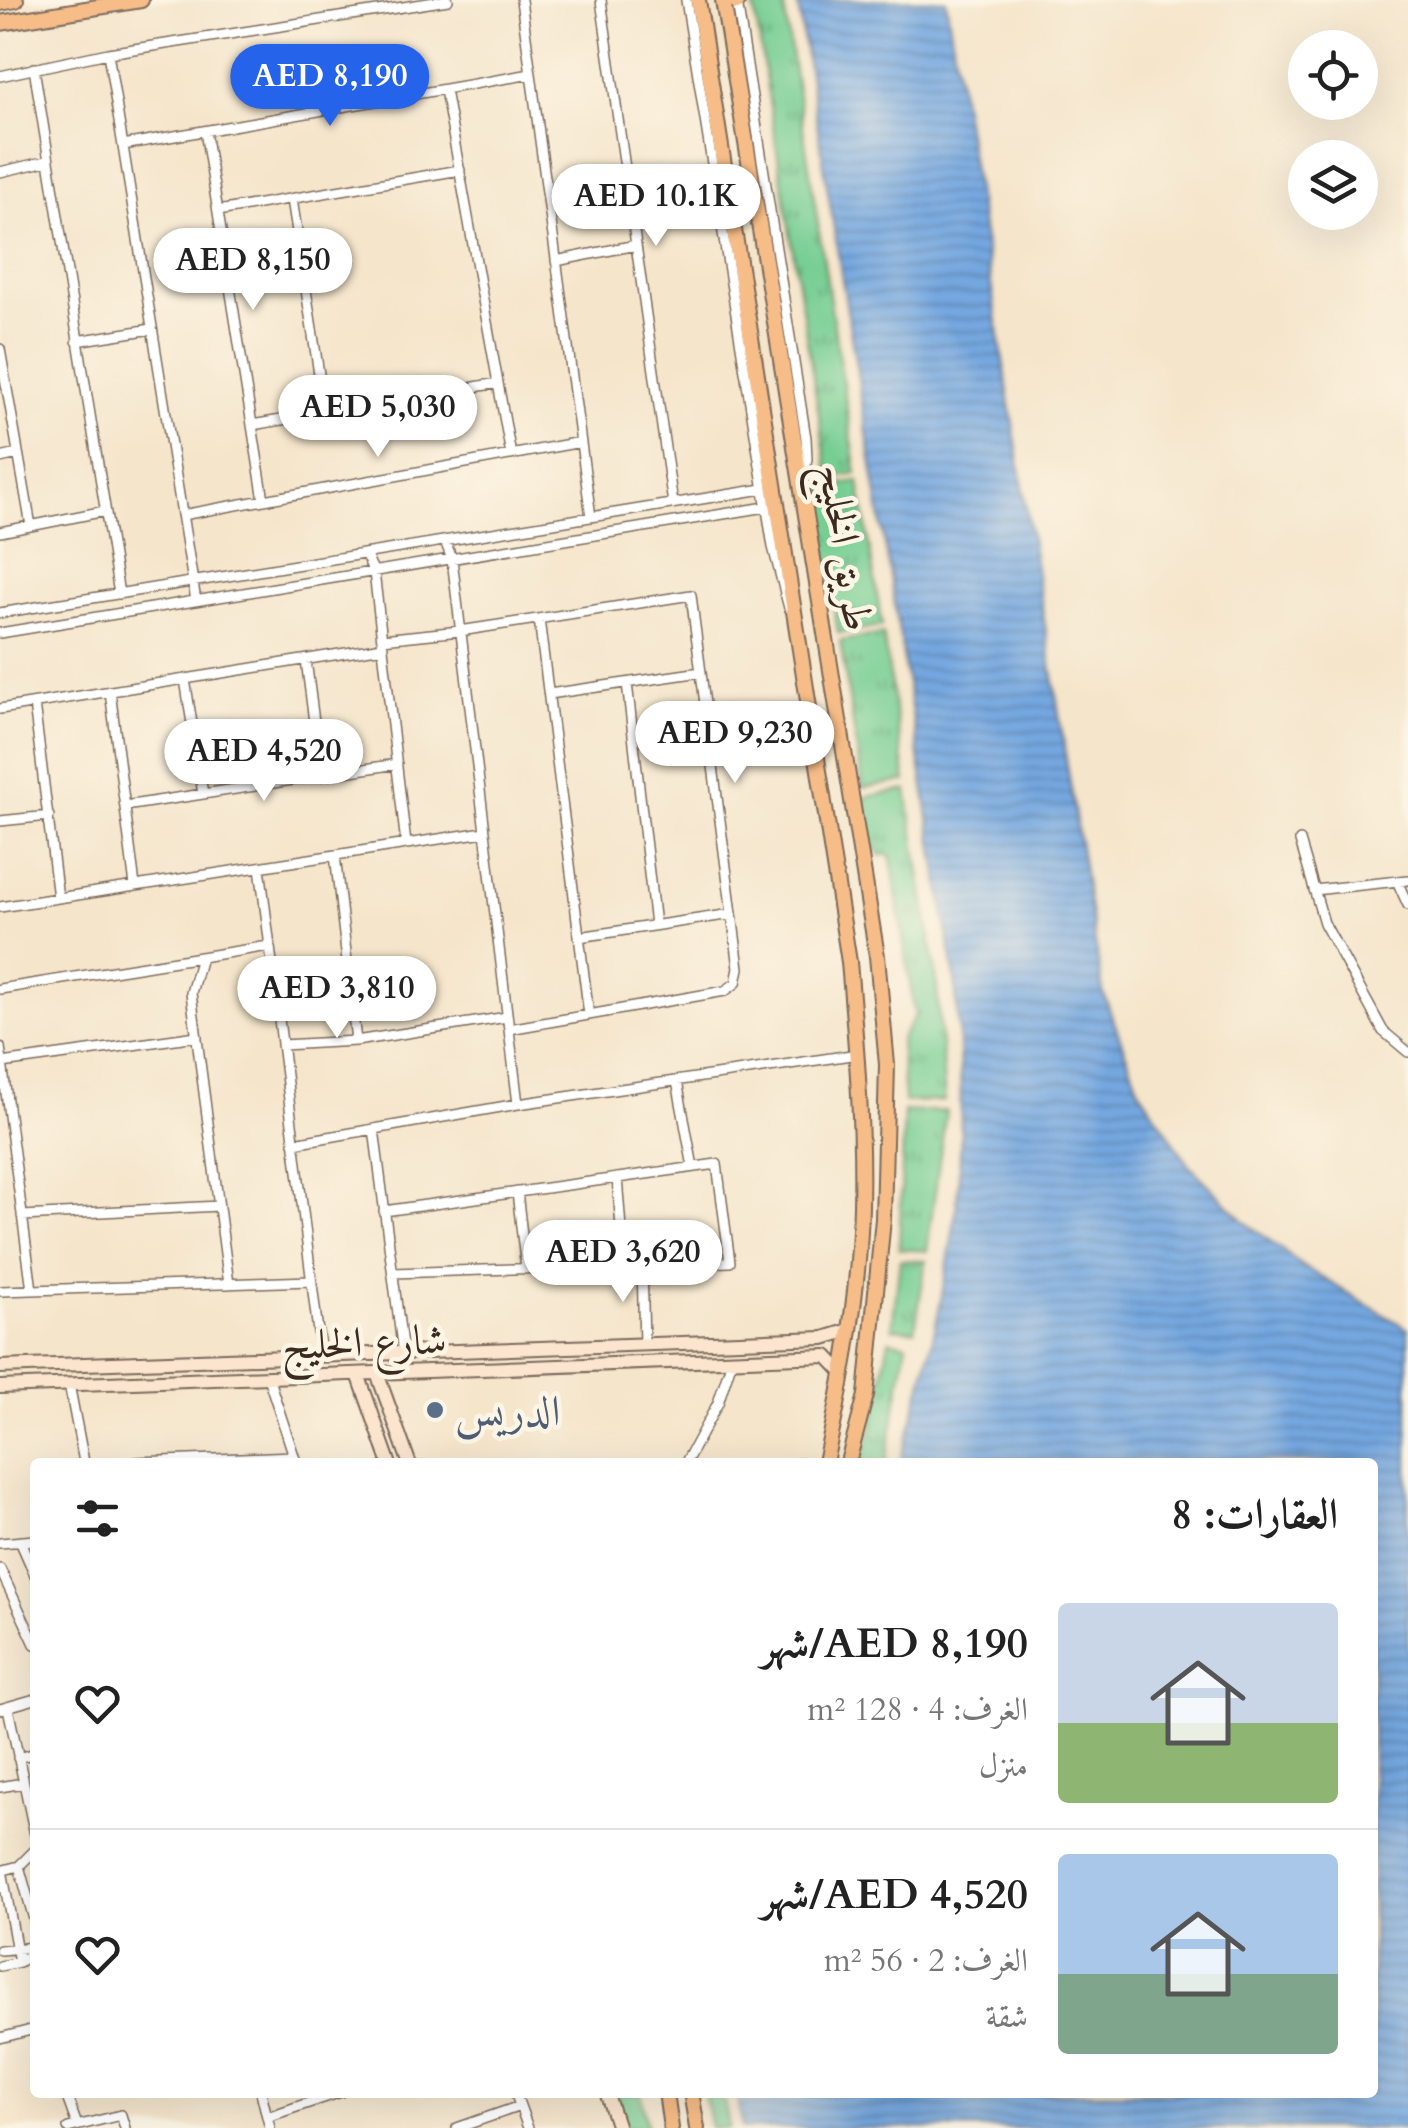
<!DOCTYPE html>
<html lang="ar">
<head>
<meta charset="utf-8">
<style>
	body { margin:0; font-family:Cardo,Amiri,serif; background:#f2f2f2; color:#222; direction:rtl; height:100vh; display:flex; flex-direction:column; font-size:38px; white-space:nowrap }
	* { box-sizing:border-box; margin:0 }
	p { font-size:32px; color:#767676 }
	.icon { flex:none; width:55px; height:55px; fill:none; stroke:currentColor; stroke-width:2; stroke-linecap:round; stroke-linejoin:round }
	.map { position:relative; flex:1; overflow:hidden; direction:ltr }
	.details { position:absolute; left:30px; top:1458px; width:1348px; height:640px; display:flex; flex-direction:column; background:#fff; border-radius:10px; box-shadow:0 10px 40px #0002; direction:rtl }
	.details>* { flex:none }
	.buttons { position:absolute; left:1288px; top:30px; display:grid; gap:20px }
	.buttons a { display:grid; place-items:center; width:90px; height:90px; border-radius:50%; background:#fff; box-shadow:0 10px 40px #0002; font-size:50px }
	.price { position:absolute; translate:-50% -85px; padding:0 22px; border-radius:35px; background:#fff; color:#222; font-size:32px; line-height:65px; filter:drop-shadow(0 2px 5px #0008) }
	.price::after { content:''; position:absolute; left:50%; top:60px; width:30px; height:22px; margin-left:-15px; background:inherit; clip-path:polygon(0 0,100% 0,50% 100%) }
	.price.current { background:#2563eb; color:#fff }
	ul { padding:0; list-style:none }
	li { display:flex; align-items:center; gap:30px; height:250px; padding:0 40px }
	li+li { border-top:2px solid #e0e0e0 }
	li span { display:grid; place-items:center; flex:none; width:280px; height:200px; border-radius:10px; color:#555 }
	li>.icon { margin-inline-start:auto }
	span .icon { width:120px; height:120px; fill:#fffc; stroke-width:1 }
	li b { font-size:42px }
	h2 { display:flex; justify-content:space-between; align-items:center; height:120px; padding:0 40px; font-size:42px }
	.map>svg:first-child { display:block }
</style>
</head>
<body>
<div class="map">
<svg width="1408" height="2128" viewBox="0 0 1408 2128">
	<defs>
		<pattern id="grass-tufts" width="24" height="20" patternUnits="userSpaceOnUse" patternTransform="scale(2.5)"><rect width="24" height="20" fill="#76ce93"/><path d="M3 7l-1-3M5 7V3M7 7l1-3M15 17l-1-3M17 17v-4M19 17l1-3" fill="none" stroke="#62a777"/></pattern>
		<pattern id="water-rules" width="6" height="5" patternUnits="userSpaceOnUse" patternTransform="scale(2.5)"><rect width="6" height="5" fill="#74a7e0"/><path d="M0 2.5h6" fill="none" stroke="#6088b5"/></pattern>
	</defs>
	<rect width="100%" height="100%" fill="#fcf5e5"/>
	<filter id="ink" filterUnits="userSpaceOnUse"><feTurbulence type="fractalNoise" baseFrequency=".01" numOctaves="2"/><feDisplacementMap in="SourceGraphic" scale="20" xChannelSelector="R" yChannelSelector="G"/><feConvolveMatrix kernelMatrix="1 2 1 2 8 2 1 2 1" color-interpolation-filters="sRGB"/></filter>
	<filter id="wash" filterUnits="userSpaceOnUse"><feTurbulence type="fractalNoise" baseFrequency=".0048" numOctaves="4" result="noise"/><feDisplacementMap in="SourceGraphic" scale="40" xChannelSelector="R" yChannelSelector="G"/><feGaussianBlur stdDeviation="2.25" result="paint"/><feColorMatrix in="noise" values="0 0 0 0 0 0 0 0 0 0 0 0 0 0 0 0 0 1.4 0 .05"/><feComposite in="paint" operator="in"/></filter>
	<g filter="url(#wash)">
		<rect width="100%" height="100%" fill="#f5e5cb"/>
		<!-- grass -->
		<path fill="url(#grass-tufts)" stroke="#587c58" stroke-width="2.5" d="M753,0H783L857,473L829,478Z
			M859,481L882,626L838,633L815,488Z
			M883,634L906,781L863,788L840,641Z
			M907,790L936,974L945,1101L904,1102L900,1040L915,1016L891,858L886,853L882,856L871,843L864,797Z
			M904,1111H946L927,1251L899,1249Z
			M900,1260L926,1261L915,1330L892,1328Z
			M889,1340L907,1344L886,1462H861L872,1428Z
			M616,2093H641L647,2128H626Z
			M704,2093H723L729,2128H711Z"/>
		<!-- water -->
		<path fill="url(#water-rules)" stroke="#58687f" stroke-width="2.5" d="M797,0H946L1103,992L1139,1089L1190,1166L1244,1221L1304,1267L1408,1329V2128H742L738,2093L1372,2092V1462H900C923,1387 941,1309 953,1232C965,1149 961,1063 955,980Z"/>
	</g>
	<g filter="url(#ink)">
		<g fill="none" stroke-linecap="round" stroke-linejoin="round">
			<!-- street casing -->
			<g stroke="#7c6b5b" stroke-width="12">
				<path id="street" d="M521,0L591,517
					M601,0L673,504
					M686,0L773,547L789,608
					M737,2L806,438L807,459L803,476
					M108,53L196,601
					M34,68L119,594
					M0,76L108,53L448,0
					M445,90L511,455
					M205,131L264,500
					M123,145L531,74
					M0,172L47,161
					M292,199L325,413
					M218,211L460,170
					M556,261L636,245
					M77,341L152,329
					M0,349L31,526
					M252,425L498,383
					M0,458L18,454
					M182,515L581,442
					M0,532L105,511
					M445,541L452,559L518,1104
					M365,554L374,572L406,844
					M0,613L763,489
					M539,619L589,1015
					M0,633L766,507
					M382,639L460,631L691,595L739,968L736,983L725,991L509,1029
					M306,660L321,776
					M185,679L203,794
					M627,683L655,925
					M110,691L135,886
					M549,694L701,672
					M34,704L58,898
					M0,709L383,647
					M125,806L397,764
					M0,821L49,816
					M1300,841L1324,923L1383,1031L1408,1052
					M335,855L356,1041L507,1017
					M260,867L321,1356
					M1397,881L1408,905
					M1314,890L1408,880
					M0,907L484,832
					M579,937L732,914
					M201,957L191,993L229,1284
					M0,989L269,946
					M282,1045L356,1041
					M0,1047L32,1290
					M2,1063L197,1036
					M677,1081L693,1167
					M374,1129L403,1353
					M294,1143L518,1104L858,1054
					M617,1178L624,1265
					M517,1192L526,1269
					M384,1211L717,1164L730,1262L393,1273
					M22,1216L219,1206
					M642,1265L644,1344
					M0,1291L311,1281
					M268,1377L296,1462
					M69,1384L84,1462
					M137,1462L294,1456
					M686,1462L718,1403L732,1360
					M20,1541L35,1575
					M0,1543L35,1540
					M0,1569L35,1644
					M8,1708L35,1835
					M0,1709L35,1699
					M18,1758L35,1753
					M0,1787L23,1783
					M19,1866L35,1923
					M2,1870L19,1962
					M0,1871L19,1866L35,1850
					M0,1950L35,1947
					M0,1966L19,1962L35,1951
					M0,2038L35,2029
					M65,2092L77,2125
					M261,2092L267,2117
					M515,2092L528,2128
					M68,2128L121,2115L125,2128
					M270,2128L267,2117L341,2092
					M457,2128L520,2106"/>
			</g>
			<!-- secondary casing -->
			<g stroke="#7c6b5b" stroke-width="16">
				<path id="secondary" d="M0,1367L824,1338L850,1330
					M377,1373L409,1462
					M358,1374L389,1462
					M0,1387L827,1356L843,1373
					M606,2092L618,2128"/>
			</g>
			<!-- primary casing -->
			<g stroke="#7c6b5b" stroke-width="18">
				<path id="primary" d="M698,0L849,962C856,1043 863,1124 861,1206C859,1292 844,1379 825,1462
					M723,0L877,956L887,1065L883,1219L866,1395L848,1462
					M0,3L16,0
					M737,3V0
					M0,23L141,0
					M666,2092L671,2128
					M691,2092L697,2128"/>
			</g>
			<!-- street -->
			<use href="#street" stroke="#fff" stroke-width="9"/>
			<!-- secondary -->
			<use href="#secondary" stroke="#fce5cf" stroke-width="12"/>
			<!-- primary -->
			<use href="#primary" stroke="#f7bd88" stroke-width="14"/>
		</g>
	</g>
	<!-- markers -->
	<circle fill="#5c6f8a" stroke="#fcf5e5" stroke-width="4" cx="435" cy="1410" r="10"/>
	<g text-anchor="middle" stroke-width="9" stroke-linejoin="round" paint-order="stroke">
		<!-- street labels -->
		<g font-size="42" fill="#3b2a1e" stroke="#fcf5e5">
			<text transform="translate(847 547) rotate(81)" y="15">طريق الخليج</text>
			<text transform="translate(364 1341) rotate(-2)" y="15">شارع الخليج</text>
		</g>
		<!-- service labels -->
		<g font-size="42" fill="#4e5e75" stroke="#fcf5e5" text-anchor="start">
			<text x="455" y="1425">الدريس</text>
		</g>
	</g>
</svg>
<div class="buttons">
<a><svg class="icon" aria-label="locate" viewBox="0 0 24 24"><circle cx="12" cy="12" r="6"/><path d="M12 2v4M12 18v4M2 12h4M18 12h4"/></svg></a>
<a><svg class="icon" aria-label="layers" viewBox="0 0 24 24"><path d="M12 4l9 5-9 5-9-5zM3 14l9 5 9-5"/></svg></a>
</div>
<b class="price current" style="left:330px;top:129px">AED 8,190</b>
<b class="price" style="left:656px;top:249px">AED 10.1K</b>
<b class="price" style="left:253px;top:313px">AED 8,150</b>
<b class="price" style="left:378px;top:460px">AED 5,030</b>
<b class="price" style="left:735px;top:786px">AED 9,230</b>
<b class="price" style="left:264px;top:804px">AED 4,520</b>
<b class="price" style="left:337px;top:1041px">AED 3,810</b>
<b class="price" style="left:623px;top:1305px">AED 3,620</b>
<section class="details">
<h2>العقارات: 8<svg class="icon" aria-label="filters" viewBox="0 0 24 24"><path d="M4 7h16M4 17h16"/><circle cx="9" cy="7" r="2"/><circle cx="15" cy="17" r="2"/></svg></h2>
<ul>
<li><span style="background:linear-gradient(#c9d6e8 60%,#8fb573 0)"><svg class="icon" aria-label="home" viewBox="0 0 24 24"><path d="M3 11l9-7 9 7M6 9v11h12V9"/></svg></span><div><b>AED 8,190/شهر</b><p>الغرف: 4 · 128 m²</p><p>منزل</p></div><svg class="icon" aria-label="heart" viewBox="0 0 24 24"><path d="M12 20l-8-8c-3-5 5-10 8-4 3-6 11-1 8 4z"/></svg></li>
<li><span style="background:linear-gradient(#a9c7e8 60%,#7fa58c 0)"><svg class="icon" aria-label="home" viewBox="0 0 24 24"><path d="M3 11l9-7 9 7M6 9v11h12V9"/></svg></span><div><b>AED 4,520/شهر</b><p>الغرف: 2 · 56 m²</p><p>شقة</p></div><svg class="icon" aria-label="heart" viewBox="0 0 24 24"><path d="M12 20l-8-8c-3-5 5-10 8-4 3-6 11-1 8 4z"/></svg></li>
</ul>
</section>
</div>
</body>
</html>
